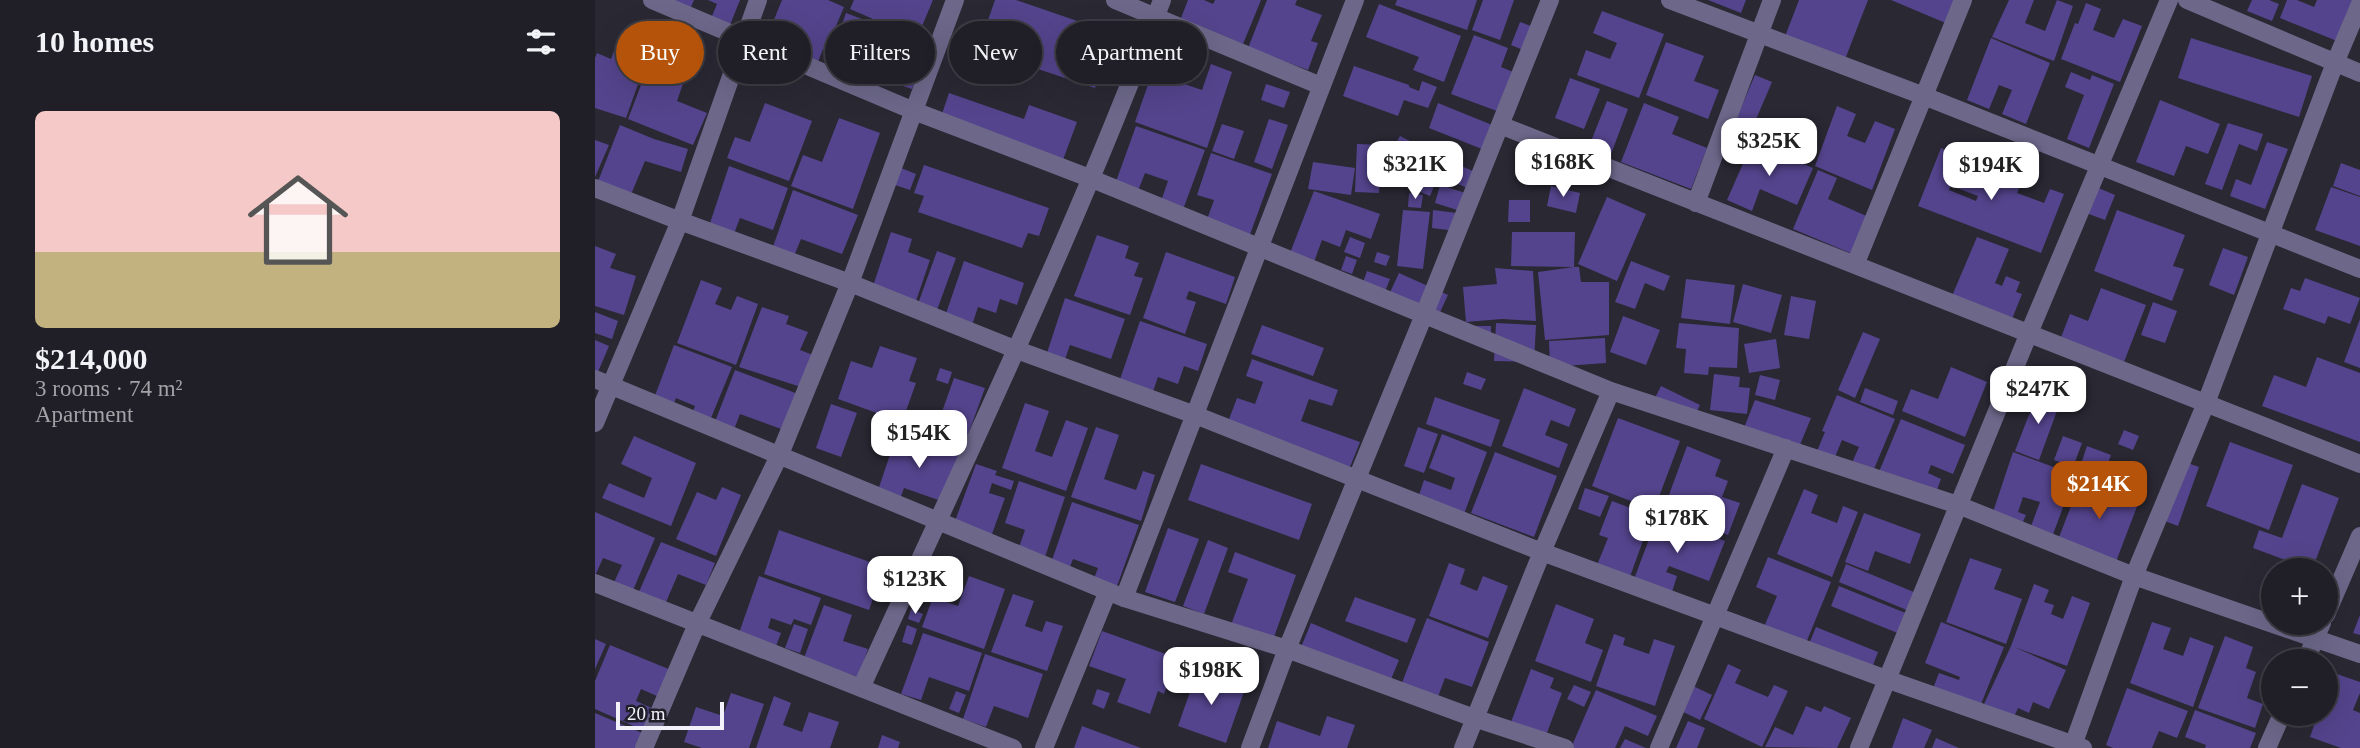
<!DOCTYPE html>
<html lang="en">
<head>
<meta charset="utf-8">
<style>
	body { margin:0; font-family:Georgia,serif; background:#2d2b32; color:#f1f3f6; height:100vh; display:flex; flex-direction:column; font-size:26px; white-space:nowrap }
	* { box-sizing:border-box; margin:0 }
	p { font-size:23px; color:#a2a2a7 }
	.icon { flex:none; width:38px; height:38px; fill:none; stroke:currentColor; stroke-width:2; stroke-linecap:round; stroke-linejoin:round }
	.map { position:relative; flex:1; overflow:hidden }
	.details { display:flex; flex-direction:column; background:#201e26; width:595px }
	.details>* { flex:none }
	.hud { position:absolute; left:21px; top:21px; width:665px; height:63px; display:flex; gap:14px }
	.fabs { position:absolute; left:1666px; top:558px; display:grid; gap:14px }
	.fabs a { display:grid; place-items:center; width:77px; height:77px; border-radius:50%; background:#201e26; box-shadow:0 7px 28px #0002,0 0 0 2px #3d3c43; font-size:35px }
	.scale { position:absolute; left:21px; bottom:18px; width:108px; box-sizing:border-box; padding-left:7px; border:4px solid #f3f2fa; border-top:0; font-size:19px; line-height:24px; white-space:nowrap; color:#f3f2fa; -webkit-text-stroke:5px #201f29; paint-order:stroke }
	.price { position:absolute; translate:-50% -60px; padding:0 16px; border-radius:14px; background:#fff; color:#222; font-size:23px; line-height:46px; filter:drop-shadow(0 2px 4px #0008) }
	.price::after { content:''; position:absolute; left:50%; top:42px; width:21px; height:16px; margin-left:-10px; background:inherit; clip-path:polygon(0 0,100% 0,50% 100%) }
	.price.active { background:#b45309; color:#fff }
	ul { padding:0; list-style:none }
	li { display:grid; align-content:center; gap:14px; height:371px; padding:0 35px }
	li span { display:grid; place-items:center; height:217px; border-radius:10px; color:#555 }
	li>.icon { margin-inline-start:auto }
	span .icon { width:126px; height:126px; fill:#fffc; stroke-width:1 }
	li b { font-size:30px }
	h2 { display:flex; justify-content:space-between; align-items:center; height:84px; padding:0 35px; font-size:30px }
	.tag { padding:0 24px; border-radius:32px; background:#201e26; box-shadow:0 7px 28px #0002,0 0 0 2px #3d3c43; font-size:24px; line-height:63px }
	.tag.active { background:#b45309; color:#fff }
	main { display:flex; flex:1; min-height:0 }
	.map>svg:first-child { display:block }
</style>
</head>
<body>
<main>
<section class="details">
<h2>10 homes<svg class="icon" aria-label="filters" viewBox="0 0 24 24"><path d="M4 7h16M4 17h16"/><circle cx="9" cy="7" r="2"/><circle cx="15" cy="17" r="2"/></svg></h2>
<ul>
<li><span style="background:linear-gradient(#f6c9c9 65%,#c2b280 0)"><svg class="icon" aria-label="home" viewBox="0 0 24 24"><path d="M3 11l9-7 9 7M6 9v11h12V9"/></svg></span><div><b>$214,000</b><p>3 rooms · 74 m²</p><p>Apartment</p></div></li>
</ul>
</section>
<div class="map">
<svg width="1765" height="748" viewBox="0 0 1765 748">
	<rect width="100%" height="100%" fill="#2a2833"/>
	<!-- building -->
	<path fill="#54448d" d="M77,0H99L92,16Z
		M113,0H145L131,35L112,28L122,4Z
		M187,0H233L249,7L231,50L228,49L220,70L190,58L198,36L176,27Z
		M259,0H338L322,38L255,9Z
		M400,0H421L497,26L494,34L516,42L500,88L383,49Z
		M593,0H609L618,4L620,0H666L648,44L586,18Z
		M672,0H702L700,5L727,15L716,41L723,43L713,70L653,48Z
		M802,0H882L872,30L800,5Z
		M888,0H919L905,40L877,30Z
		M1113,0H1151L1146,13Z
		M1204,0H1273L1249,62L1189,39Z
		M1296,0H1364L1353,24Z
		M1414,0H1439L1430,23L1450,31L1462,0L1478,6L1459,61L1397,37Z
		M1657,0H1674L1684,4L1677,21L1652,11Z
		M1692,0H1702L1719,7L1722,0H1758L1742,41L1685,18Z
		M1491,3L1506,9L1498,30L1519,38L1528,19L1547,26L1525,82L1466,59L1480,23L1483,24Z
		M784,4L866,36L849,82L818,70L824,57L771,37Z
		M1007,11L1069,34L1044,98L982,75L991,50L1015,59L1022,43L998,33Z
		M251,13L316,38L302,75L257,57L248,82L229,75Z
		M925,22L942,28L933,52L916,45Z
		M879,35L913,48L906,67L933,78L918,117L856,94Z
		M1396,38L1455,63L1431,124L1407,114L1417,90L1404,85L1394,109L1372,100Z
		M1596,38L1717,76L1704,117L1583,78Z
		M318,42L332,48L317,89L302,84Z
		M1071,42L1109,56L1099,81L1124,90L1113,119L1051,95Z
		M21,46L52,59L31,118L0,108V58L2,53L16,59Z
		M54,64L90,78L82,101L112,113L98,145L33,119Z
		M616,64L637,72L612,148L540,122L557,73L607,90Z
		M759,66L814,85V87L824,91L827,81L842,87L833,108L809,100L803,116L748,96Z
		M1476,72L1495,80L1497,75L1519,84L1494,148L1472,139L1489,95L1470,87Z
		M1160,75L1177,82L1156,131L1139,124Z
		M975,78L1005,89L989,129L960,118Z
		M671,84L695,92L689,108L666,100Z
		M354,93L429,119L434,105L482,122L465,168L343,126Z
		M1565,100L1625,124L1613,154L1591,146L1579,176L1541,162Z
		M1012,101L1033,109L1013,162L991,154Z
		M170,103L217,121L194,181L132,158L140,137L155,142Z
		M843,103L907,129L897,153L834,128Z
		M1049,103L1084,117L1077,134L1112,148L1096,189L1026,162Z
		M1242,106L1261,114L1252,136L1270,143L1280,121L1300,129L1277,190L1220,166Z
		M244,118L285,133L258,209L196,186L208,155L227,162Z
		M674,119L693,125L677,169L659,162Z
		M1633,123L1668,134L1662,151L1644,144L1627,190L1610,184Z
		M627,124L649,131L639,159L617,151Z
		M25,125L59,139L93,149L86,172L50,161L35,197L2,184Z
		M541,126L610,150L586,215L564,207L573,181L550,173L541,196L519,187Z
		M805,136L815,141L809,153L798,148Z
		M0,140L14,145L0,177Z
		M1672,142L1693,149L1670,209L1635,196L1641,179L1656,185Z
		M1157,143L1218,168L1202,205L1165,189L1157,211L1132,200Z
		M762,144L787,145L784,193L760,192Z
		M1346,148L1367,156L1354,190L1381,201L1383,196L1359,187L1367,167L1391,176L1397,162L1430,175L1422,193L1449,203L1455,189L1469,194L1446,253L1323,206Z
		M616,153L677,174L653,240L610,225L619,200L602,195Z
		M803,161L843,177L835,196L795,180Z
		M718,162L760,168L756,195L713,189Z
		M860,163L882,173L875,189L853,180Z
		M1746,163L1765,170V196L1738,186Z
		M329,165L454,208L444,236L433,233L427,248L323,212L329,196L319,193Z
		M134,166L193,188L178,230L145,218L137,239L113,229Z
		M306,168L321,174L315,190L300,185Z
		M1223,170L1242,178L1233,199L1276,218L1260,255L1198,229Z
		M845,185L880,196L875,214L840,203Z
		M956,186L985,193L981,213L952,206Z
		M1501,187L1520,195L1510,220L1491,213Z
		M1736,187L1765,197V246L1720,230Z
		M198,190L263,215L247,254L206,239L195,266L174,258Z
		M719,191L785,214L776,239L751,230L745,247L727,240L719,262L695,253Z
		M814,193L828,195L826,208L813,207Z
		M1012,197L1051,214L1022,281L983,264Z
		M914,200H935V222H913Z
		M808,210L835,212L828,269L802,266Z
		M838,210L862,213L861,231L837,228Z
		M1522,210L1590,235L1578,266L1589,269L1577,301L1499,271Z
		M296,232L317,239L313,252L335,260L321,301L275,295Z
		M917,232H980L979,267L916,266Z
		M502,235L534,246L530,258L544,263L539,276L548,278L535,315L479,296Z
		M755,237L770,243L765,258L749,252Z
		M1382,237L1414,249L1400,283L1407,286L1411,276L1425,282L1421,292L1427,294L1417,319L1357,296Z
		M0,246L21,254L15,268L41,276L29,315L0,306Z
		M1628,248L1653,257L1639,295L1614,285Z
		M342,251L361,258L338,321L319,315Z
		M571,252L640,277L631,304L594,291L591,299L601,302L590,334L548,318Z
		M782,252L795,256L791,266L779,262Z
		M751,256L762,260L757,274L746,270Z
		M369,261L429,283L422,305L405,299L401,313L383,307L374,334L347,325Z
		M1036,261L1075,276L1069,291L1050,283L1040,309L1020,302Z
		M979,267H984L986,282H1014V335L950,340L943,272Z
		M900,268L938,271L941,321L907,319L871,322L868,287L902,284Z
		M772,271L795,279L787,299L765,291Z
		M804,273L853,295L840,323L791,301Z
		M1710,278L1765,298L1755,324L1733,316L1730,324L1688,309L1696,288L1705,291Z
		M1091,279L1140,285L1135,324L1086,318Z
		M106,280L127,288L120,304L136,310L142,296L163,304L141,365L82,343Z
		M1148,284L1187,295L1176,333L1138,322Z
		M1506,288L1551,305L1529,362L1465,340L1475,314L1493,321Z
		M1196,296L1221,301L1214,339L1189,335Z
		M470,298L530,319L516,359L475,345L467,368L449,362Z
		M1558,302L1582,311L1570,343L1546,335Z
		M167,307L194,316L191,324L213,332L205,350L218,355L206,387L144,367Z
		M0,312L23,321L17,339L0,333Z
		M1028,316L1065,330L1051,365L1015,352Z
		M1765,319V368L1749,362Z
		M545,321L612,344L603,371L589,366L583,384L563,377L555,400L522,388Z
		M901,323L941,325L939,362L899,361Z
		M1084,323L1144,328L1142,368L1114,367L1113,375L1089,373L1091,349L1081,348Z
		M667,325L729,348L718,376L656,354Z
		M877,326H896V338Z
		M1268,332L1285,339L1260,398L1243,390Z
		M1010,338L1011,363L955,367L954,341Z
		M1181,339L1185,368L1154,373L1149,344Z
		M0,340L14,346L3,372L0,371Z
		M79,345L137,367L111,430L93,424L100,406L81,398L74,416L55,409Z
		M285,346L322,358L314,381L321,383L307,422L243,399L256,361L277,368Z
		M1722,357L1765,373V442L1667,406L1679,375L1711,387Z
		M657,359L743,390L737,406L714,399L706,421L765,442L755,467L633,422L642,398L660,404L668,382L651,376Z
		M1356,367L1392,382L1370,437L1307,411L1316,389L1343,399Z
		M345,368L357,372L353,384L341,380Z
		M140,370L203,394L189,430L145,414L135,440L116,432Z
		M872,372L891,379L886,390L868,384Z
		M1119,374L1145,377L1144,387L1155,388L1152,414L1115,410Z
		M1165,375L1185,380L1180,400L1160,395Z
		M359,378L390,388L367,451L337,440Z
		M1066,386L1105,405L1098,419L1059,400Z
		M929,388L981,409L974,427L956,420L950,435L973,444L964,468L907,446Z
		M1270,388L1303,401L1298,415L1265,402Z
		M1443,391L1466,400L1444,460L1420,451Z
		M1242,395L1300,419L1274,481L1253,472L1264,447L1247,440L1235,469L1217,463L1230,432L1227,431Z
		M840,397L905,420L896,447L831,424Z
		M1160,400L1216,418L1202,452L1145,438Z
		M430,403L454,411L440,451L457,457L471,420L493,428L471,491L407,468Z
		M236,404L262,413L246,457L221,448Z
		M1023,418L1085,441L1059,510L997,486Z
		M1306,419L1370,445L1358,474L1336,465L1333,473L1346,479L1339,498L1281,479Z
		M501,427L524,435L509,479L541,490L548,471L560,475L546,521L476,497Z
		M823,427L843,434L829,473L809,466Z
		M1529,430L1544,436L1538,450L1523,444Z
		M303,431L370,454L352,503L309,488L302,507L280,499Z
		M847,434L892,452L869,514L823,498L829,480L856,490L860,478L834,468Z
		M39,436L101,463L76,526L7,498L14,483L49,498L57,478L26,464Z
		M1468,436L1487,443L1478,467L1459,460Z
		M1635,442L1698,465L1674,530L1611,506Z
		M1092,446L1126,460L1120,476L1133,481L1127,497L1145,503L1133,535L1068,511Z
		M1492,446L1516,455L1507,479L1484,470Z
		M900,452L962,476L939,537L876,513Z
		M1418,452L1480,475L1457,537L1435,529L1445,502L1428,497L1423,512L1431,515L1426,526L1397,515Z
		M1584,460L1604,467L1583,526L1562,518Z
		M381,464L402,471L400,475L419,481L416,490L397,483L394,493L410,498L393,545L356,532Z
		M606,464L717,504L704,540L593,500Z
		M1488,475L1546,496L1519,567L1461,545Z
		M424,481L470,497L447,566L421,556L430,530L410,523Z
		M1707,484L1744,498L1717,570L1658,548L1664,530L1687,538Z
		M127,487L146,495L121,556L81,539L102,492L121,500Z
		M990,488L1014,496L1005,517L983,509Z
		M1209,489L1223,495L1216,513L1242,523L1248,506L1263,512L1237,577L1182,554Z
		M1017,501L1057,516L1033,582L1000,570L1013,538L1004,535Z
		M477,502L544,525L521,589L498,581L503,568L478,559L473,572L455,566Z
		M0,512L60,538L34,600L15,591L27,565L8,558L0,576Z
		M1269,513L1326,534L1315,564L1280,551L1273,571L1250,562Z
		M1063,515L1130,541L1114,581L1074,566L1071,572L1082,576L1076,595L1038,582Z
		M573,528L604,539L580,602L550,592Z
		M184,530L289,567L285,578L298,582L293,597L280,593L274,610L169,574Z
		M613,540L633,548L609,614L588,606Z
		M66,542L120,563L111,585L83,574L66,614L39,603Z
		M640,552L701,575L678,640L636,625L653,579L633,572Z
		M1173,557L1236,582L1211,643L1169,627L1182,596L1161,587Z
		M1375,558L1407,569L1399,589L1427,599L1411,644L1351,622Z
		M854,563L870,569L865,584L882,591L888,576L913,586L893,638L834,616Z
		M1251,564L1326,595L1319,613L1244,582Z
		M333,568L358,577L357,582L345,578L342,586L328,581Z
		M164,576L226,598L216,625L199,619L196,625L176,618L173,628L186,633L181,646L144,633Z
		M374,576L410,589L389,649L327,627L338,597L339,598L344,588L355,592L351,602L363,606Z
		M1439,584L1454,590L1449,602L1459,605L1456,614L1468,619L1477,596L1495,603L1472,666L1419,647L1471,670L1454,709L1438,702L1434,713L1423,708L1419,717L1389,704L1416,646Z
		M1244,586L1313,614L1305,634L1236,606Z
		M418,594L439,601L430,626L447,632L451,621L468,626L452,671L396,652Z
		M760,597L821,619L812,643L750,621Z
		M961,604L999,619L990,643L1008,650L996,682L940,661Z
		M229,605L257,615L248,641L273,649L263,677L209,658Z
		M316,609L328,614L324,623L313,619Z
		M1765,615V635L1758,633Z
		M832,618L894,642L877,687L850,678L841,702L805,688Z
		M1346,622L1409,647L1384,709L1337,691L1344,673L1364,680L1365,677L1330,663Z
		M1557,622L1576,628L1568,649L1588,656L1595,637L1619,646L1598,707L1535,683Z
		M716,623L804,660L792,689L704,652Z
		M199,624L213,629L205,653L190,648Z
		M312,625L322,629L317,645L307,642Z
		M1221,627L1283,652L1272,681L1209,656Z
		M507,631L582,658L569,694L563,691L555,714L522,702L531,679L494,666Z
		M328,633L387,653L374,691L334,677L326,700L306,694Z
		M1019,634L1030,638L1028,645L1054,654L1059,639L1080,646L1060,706L1001,686Z
		M1630,636L1658,647L1651,668L1661,672L1652,698L1668,704L1660,728L1603,708Z
		M0,639L11,644L0,669Z
		M15,645L76,670L64,697L46,689L41,701L59,709L50,731L0,709V681Z
		M390,654L448,674L433,718L399,706L391,727L368,719Z
		M1133,664L1146,670L1140,683L1173,697L1179,685L1193,691L1167,747L1109,719Z
		M936,669L959,678L955,688L967,693L947,746L912,733Z
		M602,672L650,689L631,743L583,726Z
		M1739,673L1765,682V693L1758,710L1765,713V748H1746L1715,737L1723,714H1731V695Z
		M979,685L996,692L989,707L972,699Z
		M1098,686L1117,695L1105,720L1086,711Z
		M1532,688L1593,711L1582,738L1564,731L1557,748H1518L1511,745Z
		M502,689L515,693L509,709L497,704Z
		M1001,690L1062,716L1053,736L1030,726L1020,748H976Z
		M361,691L371,695L364,713L354,709Z
		M136,693L169,704L154,748H107L89,742L101,707L128,716Z
		M179,696L196,703L188,725L207,732L214,712L244,722L235,748H161Z
		M1211,706L1226,712L1229,706L1256,718L1242,748L1170,747L1180,727L1198,735Z
		M1600,710L1661,733L1655,748H1610L1611,745L1590,737Z
		M0,713L52,735L46,748H0Z
		M732,716L760,725L752,748H673L682,721L725,736Z
		M1308,718L1337,730L1329,748H1297Z
		M1093,721L1110,728L1102,748H1081Z
		M487,726L546,748H479Z
		M287,735L305,742L303,748H283Z
		M1341,738L1364,748H1337Z
		M1030,739L1051,748H1025Z"/>
	<g fill="none" stroke-linecap="round" stroke-linejoin="round">
		<!-- minor -->
		<path stroke="#6d688a" stroke-width="18" d="M57,0L319,111L497,179L1016,391L1363,505L1539,576L1765,654
			M520,0L726,86
			M1075,0L1329,96L1765,269
			M1592,0L1765,73
			M905,125L1765,464
			M0,188L85,221L255,283L422,350L600,415L947,552L1291,679L1488,748
			M1101,203L1177,0
			M1260,265L1368,0
			M0,379L529,598L692,649L879,718L970,748
			M0,423L85,221L163,0
			M0,583L418,748
			M529,598L760,0
			M1731,615L1765,536
			M1710,662L1727,623
			M266,688C370,460 479,235 567,0
			M49,748L102,624L185,454L255,283L360,0
			M449,748L513,591
			M655,748L692,649L829,315L955,0
			M868,748L947,552L1016,391
			M1064,748L1191,448
			M1264,748L1434,333L1574,0
			M1477,748L1539,576L1611,403L1740,63L1765,4
			M1672,748L1687,714"/>
	</g>
</svg>
<div class="fabs">
<a>+</a>
<a>−</a>
</div>
<div class="scale">20 m</div>
<b class="price" style="left:1174px;top:178px">$325K</b>
<b class="price" style="left:968px;top:199px">$168K</b>
<b class="price" style="left:820px;top:201px">$321K</b>
<b class="price" style="left:1396px;top:202px">$194K</b>
<b class="price" style="left:1443px;top:426px">$247K</b>
<b class="price" style="left:324px;top:470px">$154K</b>
<b class="price active" style="left:1504px;top:521px">$214K</b>
<b class="price" style="left:1082px;top:555px">$178K</b>
<b class="price" style="left:320px;top:616px">$123K</b>
<b class="price" style="left:616px;top:707px">$198K</b>
<div class="hud">
<a class="tag active">Buy</a>
<a class="tag">Rent</a>
<a class="tag">Filters</a>
<a class="tag">New</a>
<a class="tag">Apartment</a>
</div>
</div>
</main>
</body>
</html>
